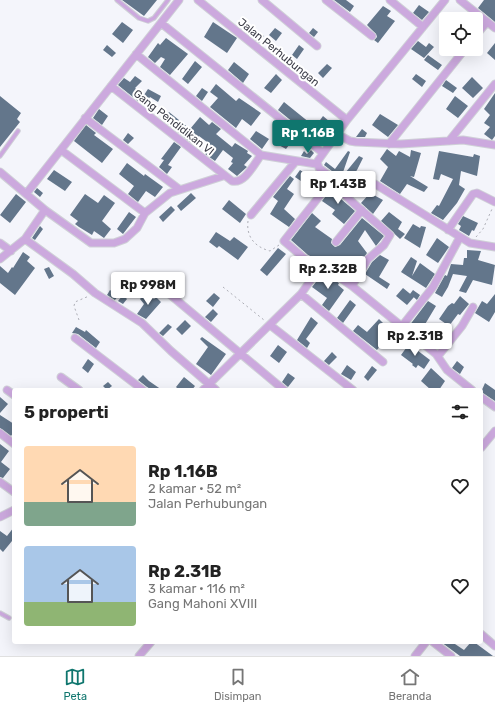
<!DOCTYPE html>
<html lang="id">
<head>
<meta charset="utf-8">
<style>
	body { margin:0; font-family:Rubik,sans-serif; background:#f6f6f6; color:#222; height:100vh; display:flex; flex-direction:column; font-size:15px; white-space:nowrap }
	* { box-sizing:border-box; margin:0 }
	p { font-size:13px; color:#767676 }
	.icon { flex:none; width:22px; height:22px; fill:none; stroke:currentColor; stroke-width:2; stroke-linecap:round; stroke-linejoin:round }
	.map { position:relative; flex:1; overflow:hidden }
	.side { position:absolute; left:12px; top:388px; width:471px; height:256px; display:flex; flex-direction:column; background:#fff; border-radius:4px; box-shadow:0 4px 16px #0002 }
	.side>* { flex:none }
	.fabs { position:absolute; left:439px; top:12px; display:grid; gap:8px }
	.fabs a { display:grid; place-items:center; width:44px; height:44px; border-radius:4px; background:#fff; box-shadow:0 4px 16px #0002; font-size:20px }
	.price { position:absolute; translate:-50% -34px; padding:0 9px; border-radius:4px; background:#fff; color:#222; font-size:13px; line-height:26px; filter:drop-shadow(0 1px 2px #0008) }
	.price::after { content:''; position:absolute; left:50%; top:24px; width:12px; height:9px; margin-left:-6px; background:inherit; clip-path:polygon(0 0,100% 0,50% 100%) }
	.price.current { background:#0f766e; color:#fff }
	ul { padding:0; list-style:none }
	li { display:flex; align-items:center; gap:12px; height:100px; padding:0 12px }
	li span { display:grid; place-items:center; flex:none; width:112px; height:80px; border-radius:4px; color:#555 }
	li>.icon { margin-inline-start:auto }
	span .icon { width:48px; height:48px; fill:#fffc; stroke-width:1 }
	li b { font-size:17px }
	h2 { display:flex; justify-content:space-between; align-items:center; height:48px; padding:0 12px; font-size:17px }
	.menu { display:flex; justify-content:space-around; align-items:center; height:56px; border-top:1px solid #e0e0e0; background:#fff; font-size:11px; color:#767676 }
	.menu a { display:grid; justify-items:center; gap:2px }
	.menu .current { color:#0f766e }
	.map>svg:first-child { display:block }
</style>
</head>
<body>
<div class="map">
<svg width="495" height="656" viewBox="0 0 495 656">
	<rect width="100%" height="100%" fill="#f4f5fb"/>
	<!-- building -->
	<path fill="#63768b" d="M122,0H157L144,16Z
		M334,0H346L354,6L350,12Z
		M484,0H495V22L478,8Z
		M419,5L429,12L422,20L413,13Z
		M383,6L391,11L387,16L395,21L378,43L374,40L377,37L376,34L367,25Z
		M122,22L133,30L123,43L112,34Z
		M213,22L237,38L227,53L204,37Z
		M275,28L282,33L276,41L269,35Z
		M313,28L318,32L314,37L309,33Z
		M257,31L264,36L259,43L253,38Z
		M166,38L188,54L170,75L160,67L165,59L161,57L155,63L148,57L158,43L160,45Z
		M418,41L426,47L429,43L434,47L424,58L411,49Z
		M495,43V60L487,53Z
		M107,45L116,53L112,57L103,50Z
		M299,45L304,49L297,59L292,55Z
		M428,55L442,65L438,70L424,60Z
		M195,61L202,67L188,84L182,79Z
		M234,62L249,74L243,83L228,70Z
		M327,64L332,68L323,78L318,73Z
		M276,74L282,80L271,93L264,88Z
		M416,74L426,81L422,87L412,79Z
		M135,76L142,81L135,88L144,95L148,89L161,96L158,102L150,97L144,106L118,85L124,78L130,82Z
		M472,77L483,88L473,98L462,88Z
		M446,80L457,88L453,93L442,86Z
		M216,84L236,101L239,98L261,113L251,126L242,119L236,128L210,107L218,98L210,92Z
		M202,88L208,92L202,101L196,96Z
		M495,93V136L492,140L484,134L490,127L484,123L490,115L484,109Z
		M0,96L21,113L17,119L20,122L0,147Z
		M455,96L468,106L458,118L446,109Z
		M284,102L315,127L323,116L336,127L321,145L278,110Z
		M99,109L108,116L102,125L93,118Z
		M169,112L190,129L200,117L209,125L212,122L221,129L216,134L232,147L235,143L248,151L247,153L252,156L244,165L247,167L237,176L228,169L233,163L231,162L233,158L223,150L215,161L205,154L211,145L199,136L192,144L163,120Z
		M380,114L398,125L388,137L372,125Z
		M86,125L96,133L94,135L113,149L102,163L74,141Z
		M285,129L295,137L286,149L275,143Z
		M362,129L367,133L365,137H356Z
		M256,131L269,139L262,149L250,139Z
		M128,133L134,138L128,144L123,140Z
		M174,142L181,147L168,165L172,167L167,174L159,167L164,160L161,159Z
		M387,149L396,156L399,151L410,157L411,150L421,153L414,177L410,176L428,187L424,192L407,184L400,194L380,181L388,167L380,159Z
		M311,150L314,153L310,158L301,156L304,151L307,154Z
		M348,151L350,152L341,178L324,165L326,162L335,169Z
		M439,151L473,157L474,154L480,156L477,176L461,171L459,185L465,189L457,203L443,220L431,213L437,205L439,206L453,179L441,174L439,180L433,179Z
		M359,156L363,158L357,170L351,179L346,181L341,178Z
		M127,163L144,176L145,174L163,187L155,197L146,191L138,202L128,194L134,186L119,174Z
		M54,170L72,182L65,191L47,179Z
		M300,170L322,185L317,192L295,177Z
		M290,176L294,179L287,189L294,194L284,209L295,219L289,227L270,214L278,201L273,197Z
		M334,185L340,190L341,199L355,211L344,224L332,214L335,210L322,201Z
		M37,188L43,193L40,197L34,192Z
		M191,193L196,198L181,211L177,206Z
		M370,193L383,200L373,214L361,203Z
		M16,194L26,202L10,223L0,215Z
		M85,194L98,203L104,195L115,203L102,221L111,229L104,238L94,231L92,235L79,227L75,224L78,221L70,215Z
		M229,200L246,214L240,223L222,209Z
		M171,206L175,210L163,222L159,217Z
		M129,212L136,217L123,234L117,229Z
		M389,212L402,222L398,229L405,234L400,239L381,221Z
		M312,213L321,221L315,227L332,239L331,243L335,247L340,245L362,218L384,236L376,246L365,230L358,241L367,253L357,268L352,272L350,270L346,276L332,266L308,255L291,240Z
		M463,216L478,223L474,231L472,230L469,236L459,230L461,226L458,224Z
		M413,224L420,228L421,226L426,227L420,248L404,238Z
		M40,226L43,229L35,240L32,238Z
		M216,232L230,241L234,237L248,247L238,260L219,246L217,248L209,242Z
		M437,238L449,247L438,263L426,255Z
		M278,248L286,254L267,276L260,270Z
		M467,250L481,251L478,260L495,265L492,285L473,280L466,293L459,291L467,276L453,274L448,287L442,297L435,293L445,275L447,276L451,264L463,265L464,258H467Z
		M23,252L30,257L27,261L35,268L15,295L0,283V266L8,273L12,267L13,268Z
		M380,255L389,260L379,277L390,284L387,289L365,274L372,262Z
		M411,257L417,261L412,276L420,263L435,274L426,288L401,272Z
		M49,267L54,276L49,279L44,269Z
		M323,273L339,283L338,285L344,290L329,311L322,305L327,298L312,287Z
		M403,288L414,297L407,305L396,296Z
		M110,290L118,296L115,300L107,295Z
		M413,290L420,295L417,300L410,294Z
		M146,292L154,299L156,297L161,302L146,319L137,314L144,304L140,299Z
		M214,293L220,298L213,307L206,301Z
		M495,294V312L489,322L475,313L482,301L487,304Z
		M123,295L127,299L123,304L118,301Z
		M460,296L469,304L460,315L458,314L449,326L439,319L448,306L452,303L454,304Z
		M350,300L356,305L343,323L337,318Z
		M428,301L436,306L421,331L428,335L425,339L409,326Z
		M213,309L218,314L211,322L205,317Z
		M311,317L318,323L306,339L310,343L307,348L297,340Z
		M379,319L383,323L379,328L394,339L388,345L384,341L377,350L353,331L358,325L367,332Z
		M185,320L191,326L182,335L176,329Z
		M168,324L172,327L163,336L159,333Z
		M76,327L85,332L86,330L100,342L96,348L78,334L72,333Z
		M202,337L226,354L211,375L196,364L208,347L200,339Z
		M409,344L430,360L424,369L418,365L416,368L412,365L413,364L401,355Z
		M278,345L287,352L279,363L270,356Z
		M332,352L337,357L329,365L324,361Z
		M88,359L94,364L88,373L82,368Z
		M457,361L464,367L460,374L452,368Z
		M347,365L356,372L351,380L341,374Z
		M372,366L377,370L368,381L364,377Z
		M431,368L445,381L439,390H431L421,381Z
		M288,373L295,378L288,387L282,382Z
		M143,375L149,381L162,390H152L147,387L138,380Z
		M184,377L195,386L192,390H179L176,387Z
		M108,382L112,386L107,390L103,386Z
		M485,383L495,390V401L481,392Z
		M0,397L8,404L0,413Z
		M0,415L14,424V432L11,436L0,428Z
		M0,444L9,451L1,462L10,469L3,478L0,477Z
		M14,527V543L12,541L3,552L0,549V531L7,536Z
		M441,642H452L464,650L471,642H474L493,656H460Z"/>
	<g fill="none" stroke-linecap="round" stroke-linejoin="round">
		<!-- lane casing -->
		<g stroke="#cfd0d7" stroke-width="5.5">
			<path id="lane" d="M117,0L139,18L148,21L154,18L168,0
				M0,156L18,131
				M0,613L9,618"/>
		</g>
		<!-- street casing -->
		<g stroke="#cfd0d7" stroke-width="9">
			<path id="street" d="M198,0L347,120
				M262,0L317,46
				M326,0L372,36
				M390,0L423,27
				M460,0L495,28
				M161,23L323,153
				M476,35L487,22
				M136,54L261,155L316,164
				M111,86L232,181C245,184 254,164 261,155
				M85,118L179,189
				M337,134L350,141L356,142L401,144L463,140L495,145
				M449,141L495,84
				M389,144L465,49
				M61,150L145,213L170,193L223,176
				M0,172L45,210L91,243H114L125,239L137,228L145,213
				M333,179L284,241L305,259L330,271L352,286L436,354L447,370L472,390
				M345,187L357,182L375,184L470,243L495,247
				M26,194L179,0
				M251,215L296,161
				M448,230L473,194L477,193L495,202
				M25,239L73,274L95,293L142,323L171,351L216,390
				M336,242L362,210
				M0,243L11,251
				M0,259L25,239L45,210
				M352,286L368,259L384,245L390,235L351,201L345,195V187L319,168L317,162L347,120L445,0
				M161,287L284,390
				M301,294L383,362
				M270,325L353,390
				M402,326L433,287L460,237
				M75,338L143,390
				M438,356L462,326L473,307
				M61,377L79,390
				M7,390L14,395
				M203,390L301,294L320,267
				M481,397L495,407
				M0,433L14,444
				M481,448L495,431
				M0,482L14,492
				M0,517L14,510
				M481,634L495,646
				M433,642L451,656
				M139,656L151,642
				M415,656L426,642"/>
		</g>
		<!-- path -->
		<path stroke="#adaeb6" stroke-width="1" stroke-dasharray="2 3" stroke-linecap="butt" d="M248,221C246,237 255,247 270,251L279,245
			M476,237L483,229L492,209
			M223,287L264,320
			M79,320L74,306L75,302L89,296"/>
		<!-- lane -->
		<use href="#lane" stroke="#cca9de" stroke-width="3.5"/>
		<!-- street -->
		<use href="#street" stroke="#cca9de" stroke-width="7"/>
	</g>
	<g text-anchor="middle" stroke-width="4" stroke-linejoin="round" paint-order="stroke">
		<!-- street labels -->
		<g font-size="11" fill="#3b3c47" stroke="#fff">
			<text transform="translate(279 52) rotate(39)" y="4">Jalan Perhubungan</text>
			<text transform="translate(174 122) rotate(38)" y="4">Gang Pendidikan VI</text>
		</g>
	</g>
</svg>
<div class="fabs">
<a><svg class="icon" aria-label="locate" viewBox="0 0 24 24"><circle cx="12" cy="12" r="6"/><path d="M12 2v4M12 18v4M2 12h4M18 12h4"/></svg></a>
</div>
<b class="price current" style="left:308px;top:154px">Rp 1.16B</b>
<b class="price" style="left:338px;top:205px">Rp 1.43B</b>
<b class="price" style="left:328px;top:290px">Rp 2.32B</b>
<b class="price" style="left:148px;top:306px">Rp 998M</b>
<b class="price" style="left:415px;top:357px">Rp 2.31B</b>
<section class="side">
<h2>5 properti<svg class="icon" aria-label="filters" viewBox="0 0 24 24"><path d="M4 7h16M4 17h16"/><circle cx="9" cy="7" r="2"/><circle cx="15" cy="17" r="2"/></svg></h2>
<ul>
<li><span style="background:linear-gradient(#ffd9b3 70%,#7fa58c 0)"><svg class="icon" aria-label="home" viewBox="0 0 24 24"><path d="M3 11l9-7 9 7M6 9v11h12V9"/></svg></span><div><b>Rp 1.16B</b><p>2 kamar · 52 m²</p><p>Jalan Perhubungan</p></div><svg class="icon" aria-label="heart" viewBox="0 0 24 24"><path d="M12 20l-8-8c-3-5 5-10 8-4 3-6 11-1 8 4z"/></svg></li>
<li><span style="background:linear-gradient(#a9c7e8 70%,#8fb573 0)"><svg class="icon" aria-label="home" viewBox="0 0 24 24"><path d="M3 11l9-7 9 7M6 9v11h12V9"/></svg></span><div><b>Rp 2.31B</b><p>3 kamar · 116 m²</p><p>Gang Mahoni XVIII</p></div><svg class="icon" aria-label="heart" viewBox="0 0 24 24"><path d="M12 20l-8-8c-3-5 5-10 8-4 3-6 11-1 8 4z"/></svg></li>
</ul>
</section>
</div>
<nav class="menu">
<a class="current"><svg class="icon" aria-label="map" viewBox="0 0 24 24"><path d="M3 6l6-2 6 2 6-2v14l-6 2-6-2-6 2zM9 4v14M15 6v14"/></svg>Peta</a>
<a><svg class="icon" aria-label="saved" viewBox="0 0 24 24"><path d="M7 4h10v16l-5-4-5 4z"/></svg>Disimpan</a>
<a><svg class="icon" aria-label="home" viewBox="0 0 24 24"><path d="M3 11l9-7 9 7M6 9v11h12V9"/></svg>Beranda</a>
</nav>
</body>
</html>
